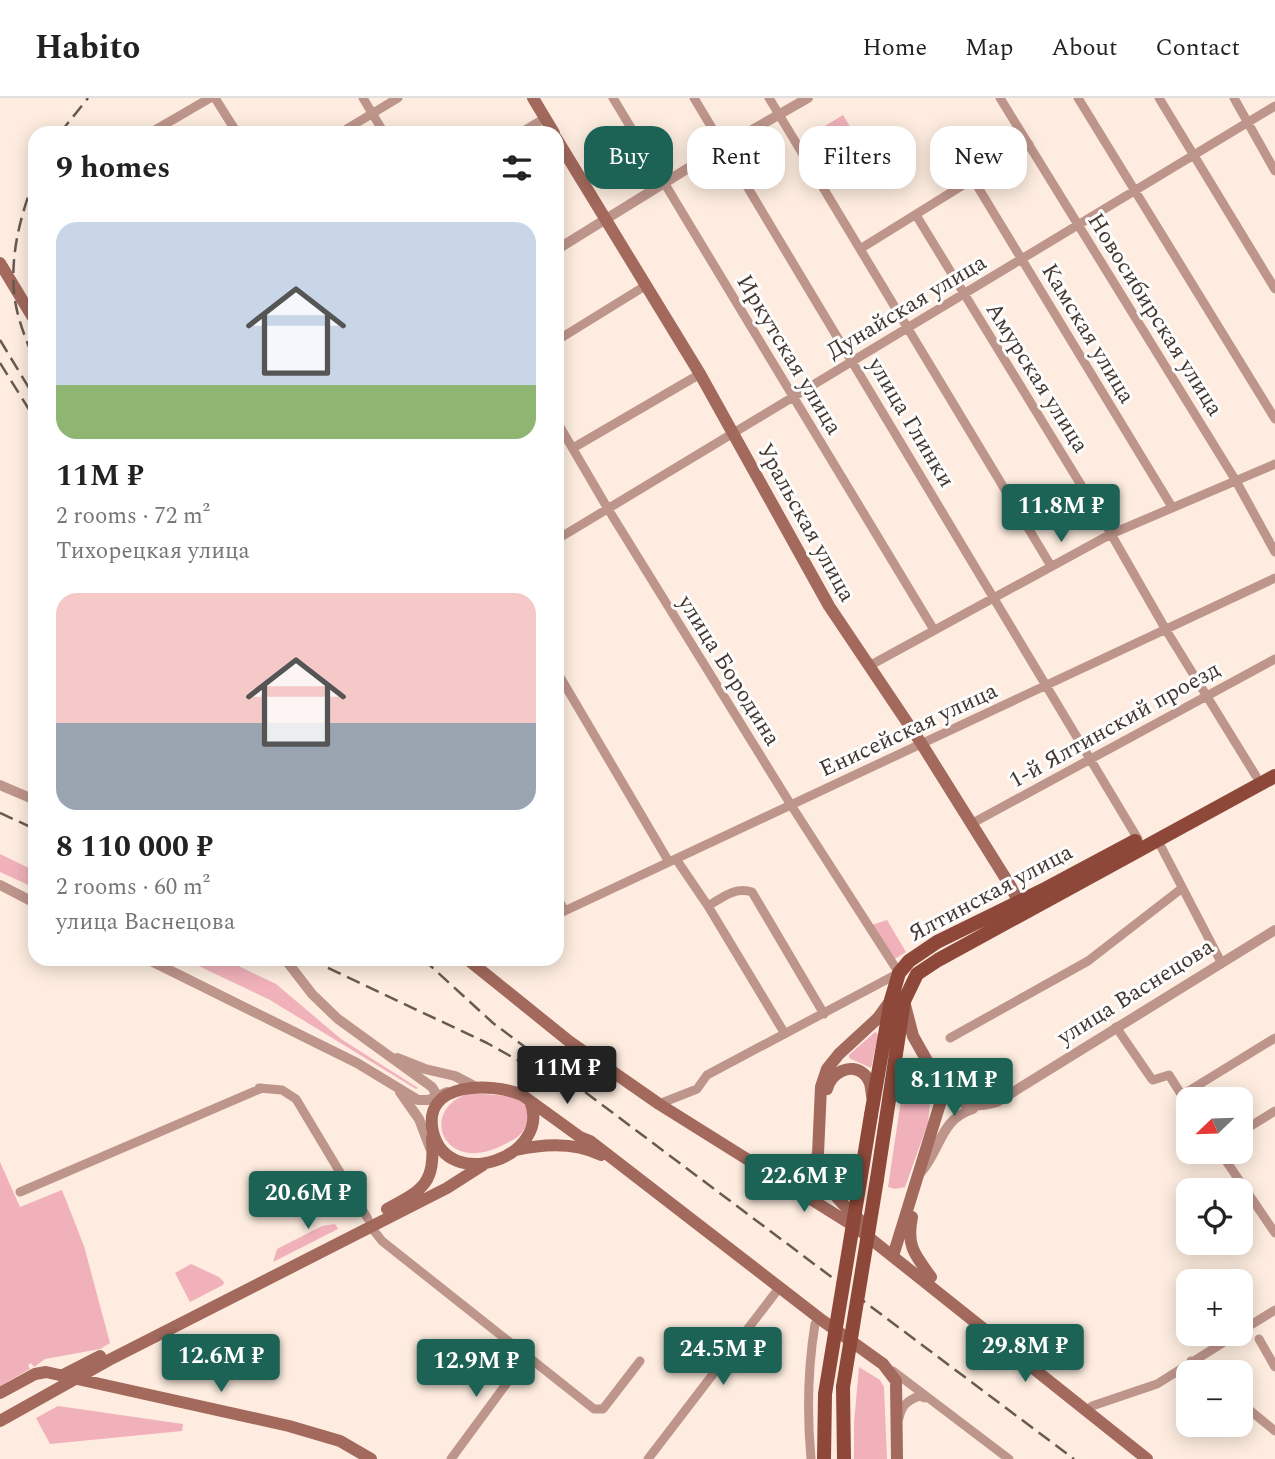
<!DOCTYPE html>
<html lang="en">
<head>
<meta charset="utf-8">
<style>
	body { margin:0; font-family:Spectral,serif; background:#f6f6f6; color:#222; height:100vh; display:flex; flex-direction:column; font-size:26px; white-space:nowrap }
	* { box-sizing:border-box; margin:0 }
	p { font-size:23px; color:#767676 }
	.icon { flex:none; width:38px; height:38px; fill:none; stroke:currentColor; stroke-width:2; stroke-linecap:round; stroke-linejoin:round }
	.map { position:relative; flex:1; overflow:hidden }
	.drawer { position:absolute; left:28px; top:28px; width:536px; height:840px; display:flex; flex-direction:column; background:#fff; border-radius:21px; box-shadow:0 4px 18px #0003 }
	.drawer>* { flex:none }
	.hud { position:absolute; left:584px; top:28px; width:584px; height:63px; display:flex; gap:14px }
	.needle { width:46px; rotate:247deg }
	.buttons { position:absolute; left:1176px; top:989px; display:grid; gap:14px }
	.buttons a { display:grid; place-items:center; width:77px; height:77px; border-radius:14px; background:#fff; box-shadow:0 4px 18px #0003; font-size:35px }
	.price { position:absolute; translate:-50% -60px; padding:0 16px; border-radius:7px; background:#1d6355; color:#fff; font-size:23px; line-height:46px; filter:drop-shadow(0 2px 4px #0008) }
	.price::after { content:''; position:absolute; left:50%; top:42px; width:21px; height:16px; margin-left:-10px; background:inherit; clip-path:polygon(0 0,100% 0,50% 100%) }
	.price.current { background:#222; color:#fff }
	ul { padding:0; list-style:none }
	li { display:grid; align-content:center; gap:14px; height:371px; padding:0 28px }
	li span { display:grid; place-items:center; height:217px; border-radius:21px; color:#555 }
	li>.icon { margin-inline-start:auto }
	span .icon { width:126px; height:126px; fill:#fffc; stroke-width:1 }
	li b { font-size:30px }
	h2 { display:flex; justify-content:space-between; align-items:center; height:84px; padding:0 28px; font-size:30px }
	.tag { padding:0 24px; border-radius:21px; background:#fff; box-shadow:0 4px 18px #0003; font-size:24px; line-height:63px }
	.tag.current { background:#1d6355; color:#fff }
	header { display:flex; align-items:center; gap:42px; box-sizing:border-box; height:98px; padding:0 35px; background:#fff; border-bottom:2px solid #e0e0e0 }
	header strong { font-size:33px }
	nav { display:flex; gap:38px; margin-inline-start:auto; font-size:24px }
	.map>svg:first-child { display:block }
</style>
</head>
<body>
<header>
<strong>Habito</strong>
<nav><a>Home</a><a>Map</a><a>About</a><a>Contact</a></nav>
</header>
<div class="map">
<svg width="1275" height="1361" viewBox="0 0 1275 1361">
	<rect width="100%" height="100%" fill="#fdecdf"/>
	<!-- green -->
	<path fill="#f0b1ba" d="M843,17L867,57L845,71L820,31Z
		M0,756L35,773V790L0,774Z
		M887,822L906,854L893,862L872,827Z
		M184,861H224L276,886L341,941L418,990L416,991L270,902Z
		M875,934L877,935L878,938L871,970L849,960V957Z
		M911,991L923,994L928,1000L930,1006L928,1025L905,1089L895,1091L888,1089L901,1002Z
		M470,995L509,998L522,1002L530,1015C524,1037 520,1039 499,1049C442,1075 418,1011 470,995Z
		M0,1064L20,1109L62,1092L84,1148L110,1245L100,1251L45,1261L34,1269L31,1265L28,1267L30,1271L0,1288Z
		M335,1126L338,1131L273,1164L277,1151L322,1128Z
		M191,1166L219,1179L224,1184L223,1187L190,1204L175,1175Z
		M859,1269L880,1282L884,1289L887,1361H854V1325Z
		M58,1308L183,1326L182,1333L50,1346L36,1320Z"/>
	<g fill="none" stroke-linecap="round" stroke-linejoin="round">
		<!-- minor -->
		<path stroke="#be958b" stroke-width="9" d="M215,0L237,35
			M363,0L384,35
			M613,0L934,532
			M694,0L1138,741
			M769,0L1051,468
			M1000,0L1236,383L1275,454
			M1078,0L1275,321
			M1159,0L1275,191
			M1234,0L1275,73
			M150,35L210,0
			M340,35L398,0
			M520,35L545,20
			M973,81L1172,409
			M916,117L1111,436L1166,532L1256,678
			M860,151L1029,46
			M556,243L645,188
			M556,322L608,411L791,707L899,875L707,977L697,991L659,1006
			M573,350L700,276
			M556,442L1275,8
			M869,568L1111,436L1275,366
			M556,572L669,764
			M971,726L1275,561
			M1157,741L1221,864
			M676,761L708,808L785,936
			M556,798L565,813
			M708,808C722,800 735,788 752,794L824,916
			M556,817L1275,480
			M1116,929L1151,980L1153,982L1169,977L1188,1007
			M950,940L1088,863L1181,791
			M259,990L282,992L296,1001L368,1121
			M1182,997L1275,940
			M1241,1034L1275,1013
			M1220,1054L1275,1135
			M20,1094L262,990
			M371,1129L382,1143L594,1311H603L640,1263
			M1241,1233L1275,1212
			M1259,1241L1275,1269
			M1191,1263L1204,1274
			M893,1273L1009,1361
			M1241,1305L1275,1333
			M1087,1313L1092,1308L1157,1286L1237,1236
			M899,1320C902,1307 907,1303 919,1298L925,1300
			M451,1361L526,1259
			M648,1361L776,1194
			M811,1361C807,1317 808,1269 815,1226"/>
		<!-- tertiary -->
		<path stroke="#be958b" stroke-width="10" d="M556,152L724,48L808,0
			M0,687L35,702
			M0,787L35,805
			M147,861L357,965L418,1002H428L447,994
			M285,861L312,896L338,921L432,989L435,994L436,1006
			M397,960L425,971L455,978L474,988
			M944,993C965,1009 971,1011 997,1004L1275,832
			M400,994L419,1021L430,1050
			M921,1074C941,1051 940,1021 973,1011"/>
		<!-- secondary -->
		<path stroke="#a2695c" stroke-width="12" d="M533,0L554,35
			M556,40L700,276L829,508L921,645L1011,789L1020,807L1018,812
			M0,165L35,223
			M467,861L570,944L659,1006L857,1130L1147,1361
			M827,991C831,975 850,964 864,976C871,982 871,990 872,998
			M530,1003C553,1058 448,1096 433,1034C421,983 492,984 522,997L580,1039L590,1043L823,1223L883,1266L896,1283L897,1361
			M888,1003C907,982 916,971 941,991
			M516,1052C543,1046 575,1044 601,1057
			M818,1056C826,1088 835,1101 860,1122
			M777,1077C794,1082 804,1075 814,1061
			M816,1104L810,1084L818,1056L821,989L827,971L839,956L878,920L891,902
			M387,1111C425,1091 435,1085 432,1040
			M912,1119C906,1148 915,1157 931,1179
			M893,1158L944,993L913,938L905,907
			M61,1278L100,1258
			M0,1295L35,1276L46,1274L289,1328L340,1343L371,1361
			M0,1323L109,1262L447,1090L483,1067"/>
		<!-- primary -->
		<path stroke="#8d4839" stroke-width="14" d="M871,1017L891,902L899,875L909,863L937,844L1047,790L1135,743
			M877,1081L904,903L917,876L938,862L1275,678
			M843,1289L844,1361"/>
		<!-- rail -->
		<path stroke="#675a51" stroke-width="2.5" stroke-dasharray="14 7" stroke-linecap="butt" d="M60,35L88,0
			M35,80C20,118 9,160 15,202C18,223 27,244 35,264
			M0,242L35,300
			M0,265L35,321
			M0,715L35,731
			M309,861L487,945L557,984
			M423,861L493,925L1074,1361"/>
		<!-- primary-bridge -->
		<path stroke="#8d4839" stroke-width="14" d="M843,1289L877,1081
			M824,1361L825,1296L871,1017"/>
	</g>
	<g text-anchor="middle" stroke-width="6" stroke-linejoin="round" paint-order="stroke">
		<!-- street labels -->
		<g font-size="23" fill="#43372f" stroke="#fdfdfd">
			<text transform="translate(906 208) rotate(-31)" y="8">Дунайская улица</text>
			<text transform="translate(1156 216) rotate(58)" y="8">Новосибирская улица</text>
			<text transform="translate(1089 235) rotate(59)" y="8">Камская улица</text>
			<text transform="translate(790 256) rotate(59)" y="8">Иркутская улица</text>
			<text transform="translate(1038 279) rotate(58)" y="8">Амурская улица</text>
			<text transform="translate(912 324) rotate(59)" y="8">улица Глинки</text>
			<text transform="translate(807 424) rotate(61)" y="8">Уральская улица</text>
			<text transform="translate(730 572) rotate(58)" y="8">улица Бородина</text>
			<text transform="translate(1114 626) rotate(-29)" y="8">1-й Ялтинский проезд</text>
			<text transform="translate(908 631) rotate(-25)" y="8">Енисейская улица</text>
			<text transform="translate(990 794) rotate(-28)" y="8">Ялтинская улица</text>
			<text transform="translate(1135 893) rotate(-32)" y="8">улица Васнецова</text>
		</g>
	</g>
</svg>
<div class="buttons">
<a><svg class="needle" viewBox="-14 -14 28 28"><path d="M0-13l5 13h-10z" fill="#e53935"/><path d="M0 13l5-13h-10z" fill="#767676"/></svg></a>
<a><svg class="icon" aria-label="locate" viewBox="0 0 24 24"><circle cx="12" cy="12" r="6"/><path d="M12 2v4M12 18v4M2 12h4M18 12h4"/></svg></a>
<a>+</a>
<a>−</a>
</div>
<b class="price" style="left:1061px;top:446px">11.8M ₽</b>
<b class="price current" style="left:567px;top:1008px">11M ₽</b>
<b class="price" style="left:954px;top:1020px">8.11M ₽</b>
<b class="price" style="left:804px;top:1116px">22.6M ₽</b>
<b class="price" style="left:308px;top:1133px">20.6M ₽</b>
<b class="price" style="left:1025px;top:1286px">29.8M ₽</b>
<b class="price" style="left:723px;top:1289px">24.5M ₽</b>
<b class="price" style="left:221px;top:1296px">12.6M ₽</b>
<b class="price" style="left:476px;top:1301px">12.9M ₽</b>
<div class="hud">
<a class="tag current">Buy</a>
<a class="tag">Rent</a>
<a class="tag">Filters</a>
<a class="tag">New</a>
</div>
<section class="drawer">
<h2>9 homes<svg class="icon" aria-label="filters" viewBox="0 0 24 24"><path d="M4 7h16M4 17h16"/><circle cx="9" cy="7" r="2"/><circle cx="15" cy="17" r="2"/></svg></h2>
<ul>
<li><span style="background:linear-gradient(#c9d6e8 75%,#8fb573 0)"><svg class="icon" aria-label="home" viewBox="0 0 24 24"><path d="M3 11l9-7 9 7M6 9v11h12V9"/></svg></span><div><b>11M ₽</b><p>2 rooms · 72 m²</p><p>Тихорецкая улица</p></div></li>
<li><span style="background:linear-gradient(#f6c9c9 60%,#9aa5b1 0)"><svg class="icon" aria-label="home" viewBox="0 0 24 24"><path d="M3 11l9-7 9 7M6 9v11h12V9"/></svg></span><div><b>8 110 000 ₽</b><p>2 rooms · 60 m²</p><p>улица Васнецова</p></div></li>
</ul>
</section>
</div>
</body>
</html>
